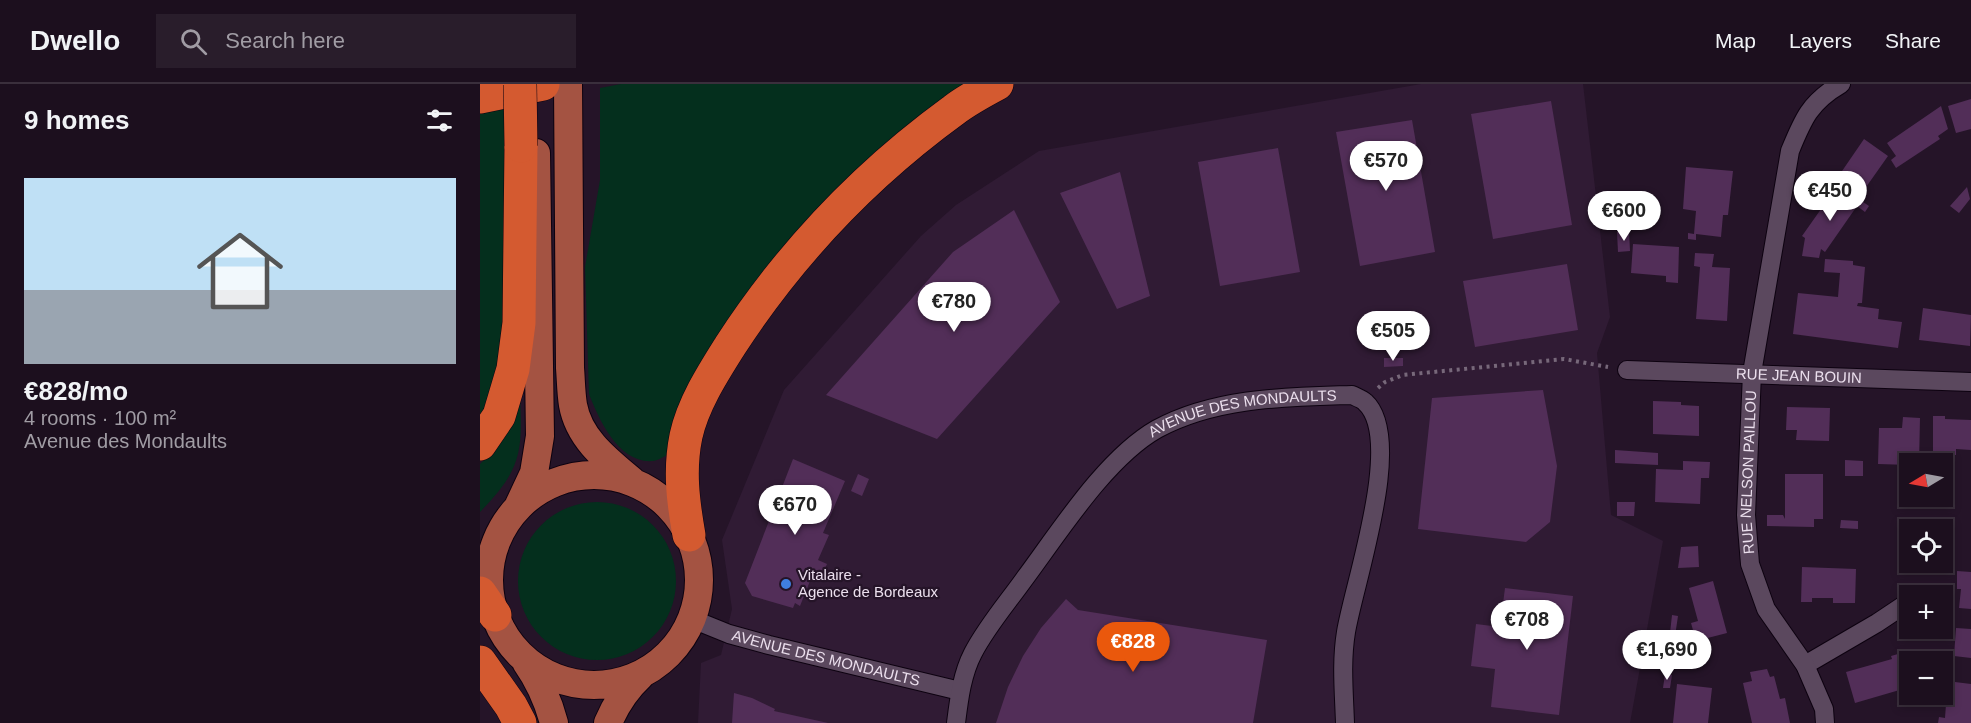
<!DOCTYPE html>
<html lang="en">
<head>
<meta charset="utf-8">
<style>
	body { margin:0; font-family:Arial,sans-serif; background:#291d2b; color:#f1f3f6; height:100vh; display:flex; flex-direction:column; font-size:22px; white-space:nowrap }
	* { box-sizing:border-box; margin:0 }
	p { font-size:20px; color:#a09ca4 }
	.icon { flex:none; width:33px; height:33px; fill:none; stroke:currentColor; stroke-width:2; stroke-linecap:round; stroke-linejoin:round }
	.map { position:relative; flex:1; overflow:hidden }
	.panel { display:flex; flex-direction:column; background:#1c0f1e; width:480px }
	.panel>* { flex:none }
	.needle { width:39px; rotate:260deg }
	.fabs { position:absolute; left:1419px; top:369px; display:grid; gap:12px }
	.fabs a { display:grid; place-items:center; width:54px; height:54px; border-radius:0px; background:#1c0f1e; box-shadow:0 3px 9px #0003,0 0 0 2px #3a2f3c; font-size:30px }
	.price { position:absolute; translate:-50% -51px; padding:0 14px; border-radius:21px; background:#fff; color:#222; font-size:20px; line-height:39px; filter:drop-shadow(0 2px 3px #0008) }
	.price::after { content:''; position:absolute; left:50%; top:36px; width:18px; height:14px; margin-left:-9px; background:inherit; clip-path:polygon(0 0,100% 0,50% 100%) }
	.price.current { background:#ea580c; color:#fff }
	ul { padding:0; list-style:none }
	li { display:grid; align-content:center; gap:12px; height:318px; padding:0 24px }
	li span { display:grid; place-items:center; height:186px; border-radius:0px; color:#555 }
	li>.icon { margin-inline-start:auto }
	span .icon { width:108px; height:108px; fill:#fffc; stroke-width:1 }
	li b { font-size:26px }
	h2 { display:flex; justify-content:space-between; align-items:center; height:72px; padding:0 24px; font-size:26px }
	header { display:flex; align-items:center; gap:36px; box-sizing:border-box; height:84px; padding:0 30px; background:#1c0f1e; border-bottom:2px solid #3a2f3c }
	header strong { font-size:28px }
	nav { display:flex; gap:33px; margin-inline-start:auto; font-size:21px }
	.search { width:420px; height:54px; background:#291d2b; display:flex; align-items:center; gap:15px; box-sizing:border-box; padding:0 21px; border-radius:0px; color:#a09ca4; font-size:22px }
	main { display:flex; flex:1; min-height:0 }
	.map>svg:first-child { display:block }
</style>
</head>
<body>
<header>
<strong>Dwello</strong>
<div class="search"><svg class="icon" aria-label="search" viewBox="0 0 24 24"><circle cx="10" cy="10" r="6"/><path d="M15 15l6 6"/></svg>Search here</div>
<nav><a>Map</a><a>Layers</a><a>Share</a></nav>
</header>
<main>
<section class="panel">
<h2>9 homes<svg class="icon" aria-label="filters" viewBox="0 0 24 24"><path d="M4 7h16M4 17h16"/><circle cx="9" cy="7" r="2"/><circle cx="15" cy="17" r="2"/></svg></h2>
<ul>
<li><span style="background:linear-gradient(#bfe0f5 60%,#9aa5b1 0)"><svg class="icon" aria-label="home" viewBox="0 0 24 24"><path d="M3 11l9-7 9 7M6 9v11h12V9"/></svg></span><div><b>€828/mo</b><p>4 rooms · 100 m²</p><p>Avenue des Mondaults</p></div></li>
</ul>
</section>
<div class="map">
<svg width="1491" height="639" viewBox="0 0 1491 639">
	<rect width="100%" height="100%" fill="#251428"/>
	<!-- built -->
	<path fill="#301b34" d="M941,0H1103L1130,233L1117,269L1131,431L1183,457L1150,639H218L221,579L241,571L252,525L242,456L304,306L441,152L476,121L559,67Z"/>
	<!-- green -->
	<path fill="#042f1d" d="M141,0H498L394,80L194,367C188,370 180,376 173,377C139,380 119,336 109,310L105,183L120,96V4Z
		M27,24L31,227L15,309L0,333V30Z
		M40,314C43,370 40,387 0,428V380L6,374Z
		M38 497a79 79 0 1 1 158 0a79 79 0 1 1-158 0Z"/>
	<!-- building -->
	<path fill="#522e58" d="M1491,15V45L1476,49L1468,22Z
		M1071,17L1092,141L1013,155L991,30Z
		M1461,22L1468,45L1458,52L1460,55L1416,84L1411,76L1416,72L1407,59Z
		M932,36L955,168L880,182L856,48Z
		M1384,55L1408,72L1384,106L1360,90Z
		M798,64L820,188L740,202L718,78Z
		M1206,83L1253,87L1248,131H1243L1241,153L1216,150V156L1208,155V149L1214,150L1216,127L1203,125Z
		M640,88L670,212L637,225L580,109Z
		M1358,101L1389,122L1385,128L1377,122L1345,168L1341,165L1339,174L1322,172L1325,154L1322,152Z
		M1487,103L1490,115L1479,129L1470,122Z
		M534,126L580,218L457,355L346,311L473,168Z
		M1138,127L1161,129L1159,143L1137,141Z
		M1149,147L1150,167L1138,168L1137,148Z
		M1153,160L1199,163L1198,199L1186,198V192L1151,189Z
		M1215,169L1234,170L1232,183L1250,184L1247,237L1216,235L1220,183L1214,182Z
		M1345,175L1373,177V181L1385,183L1382,219H1378L1377,222L1399,225L1398,235L1422,238L1418,264L1313,250L1318,209L1358,213L1360,189L1344,188Z
		M1087,180L1098,246L995,263L983,197Z
		M1443,224L1491,231L1490,262L1439,256Z
		M904,274H923V282L904,283Z
		M1063,306L1077,382L1070,438L1046,458L938,445L952,314Z
		M1173,317L1201,318V321L1219,322V352L1173,350Z
		M1307,323L1350,324L1349,357L1316,356L1317,346H1306Z
		M1453,332H1465V335L1491,336V366L1476,365V371L1453,370Z
		M1423,333L1440,334L1439,380H1430V381L1398,380L1399,344H1422Z
		M1135,366L1178,369V381L1135,379Z
		M313,375L365,397L343,449L349,451L338,476L347,480L342,491L334,487L320,522L315,519L313,524L272,512L265,499Z
		M1365,376L1383,377V392H1365Z
		M1203,377L1230,378L1229,394H1221L1220,420L1175,418L1176,385L1203,386Z
		M378,390L389,395L382,412L371,407Z
		M1305,390H1343V435H1334V443L1287,442V431H1303L1305,435Z
		M1137,418H1155L1154,432H1137Z
		M1361,436L1378,437V445L1360,444Z
		M1218,462L1219,483L1198,484L1201,463Z
		M1322,483L1376,485L1375,519H1353V514H1332V518H1321Z
		M1477,487L1491,488V525L1479,524L1481,505H1477Z
		M1233,497L1247,549L1216,557L1211,539L1218,537L1209,504Z
		M1025,504L1093,512L1079,631L1011,623L1015,585L991,582L996,540L1020,543Z
		M586,515L598,526L787,556L773,639H516L528,603L543,572L561,544Z
		M1192,531L1198,532L1194,559L1189,558Z
		M1476,544L1491,545V574L1474,572Z
		M1425,568L1430,584V594L1420,596L1423,605L1375,619L1366,588L1412,575L1411,572Z
		M1287,585L1290,593L1294,592L1300,615L1305,614L1310,639H1272L1263,599L1272,597L1270,588Z
		M1185,590L1192,591L1190,604H1183Z
		M1467,597L1491,600V639H1458L1459,633L1465,634L1466,620L1462,619L1463,610H1467Z
		M1197,600L1232,604L1228,639H1193Z
		M254,609L272,614L295,625L294,627L348,639H252Z"/>
	<g fill="none" stroke-linecap="round" stroke-linejoin="round">
		<!-- street casing -->
		<g stroke="#0d0210" stroke-width="20">
			<g id="street">
				<path id="s1" d="M1147,286L1491,298"/>
				<path id="s2" d="M212,535L249,550L289,561L480,607"/>
				<path d="M1325,581L1397,539L1424,521"/>
				<path id="s3" d="M476,639C479,615 482,590 493,569C507,542 528,518 545,494C580,447 626,374 677,345C736,313 807,313 872,311C876,313 882,315 885,318C925,354 874,499 866,548C861,578 864,609 865,639"/>
				<path id="s4" d="M1345,639L1344,625L1325,581L1286,525L1270,480L1266,431L1272,289L1310,67C1323,35 1330,18 1361,0"/>
			</g>
		</g>
		<!-- primary casing -->
		<g stroke="#0d0210" stroke-width="30">
			<path id="primary" d="M88,0L90,284C91,296 91,309 93,321C99,355 127,376 152,397
				M9 496a105 105 0 1 1 210 0a105 105 0 1 1-210 0Z
				M39,421L54,389L60,352L56,69
				M46,578C60,598 68,616 74,639
				M128,639C136,620 145,606 160,592"/>
		</g>
		<!-- highway casing -->
		<g stroke="#0d0210" stroke-width="34">
			<path id="highway" d="M0,13L63,0
				M0,360L19,332L33,285L39,239L41,62
				M209,451C203,417 199,386 206,352C213,320 233,289 250,262C309,171 386,90 474,26C487,16 502,8 517,0
				M0,509L15,531
				M0,578L31,622L40,639"/>
		</g>
		<!-- path -->
		<path stroke="#77687a" stroke-width="4" stroke-dasharray="3 4.5" stroke-linecap="butt" d="M898,304L905,298L923,291L1084,275L1128,283"/>
		<!-- street -->
		<use href="#street" stroke="#5b485e" stroke-width="18"/>
		<!-- primary -->
		<use href="#primary" stroke="#a45342" stroke-width="28"/>
		<!-- highway -->
		<use href="#highway" stroke="#d45a30" stroke-width="33"/>
		<!-- highway-bridge casing -->
		<g stroke="#0d0210" stroke-width="34" stroke-linecap="butt">
			<path id="highway-bridge" d="M40,0L41,62"/>
		</g>
		<!-- highway-bridge -->
		<use href="#highway-bridge" stroke="#d45a30" stroke-width="33"/>
	</g>
	<!-- markers -->
	<circle fill="#3f7fe0" stroke="#251428" stroke-width="2" cx="306" cy="500" r="6"/>
	<g text-anchor="middle" stroke-width="4.5" stroke-linejoin="round" paint-order="stroke">
		<!-- street labels -->
		<g font-size="15" fill="#ebdfed" stroke="#251428">
			<text dy="5" stroke="none"><textPath href="#s1" startOffset="172">RUE JEAN BOUIN</textPath></text>
			<text dy="5" stroke="none"><textPath href="#s3" startOffset="452">AVENUE DES MONDAULTS</textPath></text>
			<text dy="5" stroke="none"><textPath href="#s4" startOffset="270">RUE NELSON PAILLOU</textPath></text>
			<text dy="5" stroke="none"><textPath href="#s2" startOffset="140">AVENUE DES MONDAULTS</textPath></text>
		</g>
		<!-- poi labels -->
		<g font-size="15" fill="#ebdfed" stroke="#251428" text-anchor="start">
			<text x="318" y="496">Vitalaire -<tspan x="318" dy="17">Agence de Bordeaux</tspan></text>
		</g>
	</g>
</svg>
<div class="fabs">
<a><svg class="needle" viewBox="-14 -14 28 28"><path d="M0-13l5 13h-10z" fill="#e53935"/><path d="M0 13l5-13h-10z" fill="#a09ca4"/></svg></a>
<a><svg class="icon" aria-label="locate" viewBox="0 0 24 24"><circle cx="12" cy="12" r="6"/><path d="M12 2v4M12 18v4M2 12h4M18 12h4"/></svg></a>
<a>+</a>
<a>−</a>
</div>
<b class="price" style="left:906px;top:108px">€570</b>
<b class="price" style="left:1350px;top:138px">€450</b>
<b class="price" style="left:1144px;top:158px">€600</b>
<b class="price" style="left:474px;top:249px">€780</b>
<b class="price" style="left:913px;top:278px">€505</b>
<b class="price" style="left:315px;top:452px">€670</b>
<b class="price" style="left:1047px;top:567px">€708</b>
<b class="price current" style="left:653px;top:589px">€828</b>
<b class="price" style="left:1187px;top:597px">€1,690</b>
</div>
</main>
</body>
</html>
